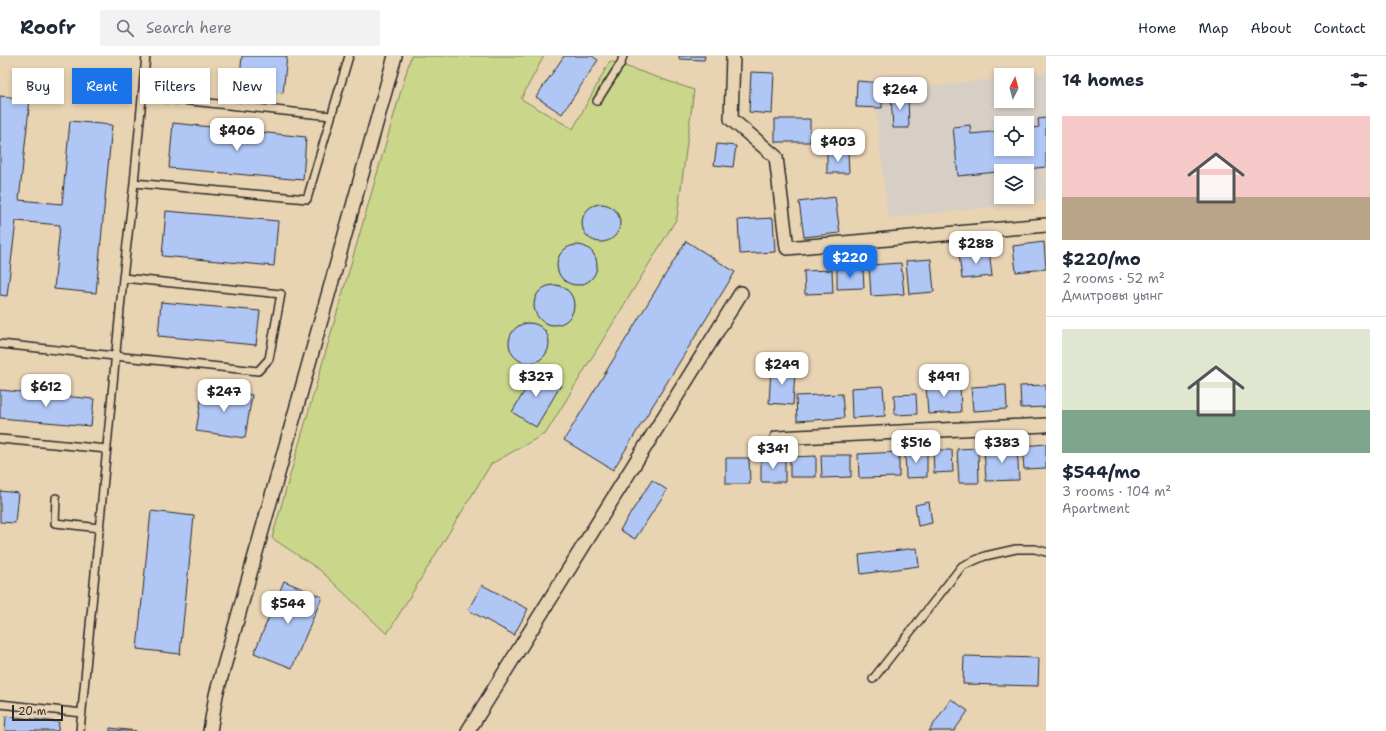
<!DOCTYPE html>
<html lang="en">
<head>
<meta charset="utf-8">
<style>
	body { margin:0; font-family:"Shantell Sans",sans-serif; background:#f2f2f3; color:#1f2937; height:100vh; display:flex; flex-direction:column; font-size:15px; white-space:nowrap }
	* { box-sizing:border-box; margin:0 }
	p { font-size:13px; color:#747a83 }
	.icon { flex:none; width:22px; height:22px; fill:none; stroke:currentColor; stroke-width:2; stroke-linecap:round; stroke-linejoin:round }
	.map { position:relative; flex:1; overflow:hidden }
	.drawer { display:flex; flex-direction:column; background:#fff; width:340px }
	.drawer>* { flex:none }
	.hud { position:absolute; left:12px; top:12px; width:380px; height:36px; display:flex; gap:8px }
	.needle { width:26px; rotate:6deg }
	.tools { position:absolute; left:994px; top:12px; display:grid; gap:8px }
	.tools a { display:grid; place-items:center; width:40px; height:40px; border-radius:0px; background:#fff; box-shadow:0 2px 6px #0003; font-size:20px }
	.scale { position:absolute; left:12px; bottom:10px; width:51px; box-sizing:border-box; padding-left:4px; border:2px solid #2b2b2b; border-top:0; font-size:11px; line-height:14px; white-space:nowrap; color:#2b2b2b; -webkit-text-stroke:3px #e8d3b2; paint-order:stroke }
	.price { position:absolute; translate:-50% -34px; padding:0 9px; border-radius:8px; background:#fff; color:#222; font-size:13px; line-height:26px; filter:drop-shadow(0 1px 2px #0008) }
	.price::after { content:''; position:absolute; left:50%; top:24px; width:12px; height:9px; margin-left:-6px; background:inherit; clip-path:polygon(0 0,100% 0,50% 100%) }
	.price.current { background:#1a73e8; color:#fff }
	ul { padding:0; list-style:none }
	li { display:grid; align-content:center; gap:8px; height:212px; padding:0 16px }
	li+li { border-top:1px solid #e0e1e3 }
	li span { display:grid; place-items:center; height:124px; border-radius:0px; color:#555 }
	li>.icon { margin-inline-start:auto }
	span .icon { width:72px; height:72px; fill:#fffc; stroke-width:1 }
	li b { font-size:17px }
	h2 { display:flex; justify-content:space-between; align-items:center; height:48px; padding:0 16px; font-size:17px }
	.pill { padding:0 14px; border-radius:0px; background:#fff; box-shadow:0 2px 6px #0003; font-size:14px; line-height:36px }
	.pill.current { background:#1a73e8; color:#fff }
	header { display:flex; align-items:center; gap:24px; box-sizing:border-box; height:56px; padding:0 20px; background:#fff; border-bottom:1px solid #e0e1e3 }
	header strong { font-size:19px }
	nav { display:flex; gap:22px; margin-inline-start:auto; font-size:14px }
	.search { width:280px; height:36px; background:#f2f2f3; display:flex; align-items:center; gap:10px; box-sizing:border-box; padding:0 14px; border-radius:0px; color:#747a83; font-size:15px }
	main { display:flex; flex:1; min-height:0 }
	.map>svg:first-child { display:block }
</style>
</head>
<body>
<header>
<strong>Roofr</strong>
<div class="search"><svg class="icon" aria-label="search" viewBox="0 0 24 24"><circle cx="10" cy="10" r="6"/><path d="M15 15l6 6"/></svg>Search here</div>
<nav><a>Home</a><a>Map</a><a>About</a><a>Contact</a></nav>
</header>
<main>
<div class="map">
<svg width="1046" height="675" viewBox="0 0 1046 675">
	<rect width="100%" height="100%" fill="#e8d3b2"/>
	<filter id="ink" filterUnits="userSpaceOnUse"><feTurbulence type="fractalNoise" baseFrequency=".025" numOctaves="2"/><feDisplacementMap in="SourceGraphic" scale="8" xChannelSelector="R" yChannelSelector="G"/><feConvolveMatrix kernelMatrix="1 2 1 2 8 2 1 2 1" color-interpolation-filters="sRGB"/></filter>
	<g filter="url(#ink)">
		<!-- built -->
		<path fill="#d7cfc6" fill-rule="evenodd" d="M1046,17V145L888,162L874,37L1001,22V45H1027V19ZM1001,67H1027V93H1001ZM1001,115H1027V141H1001Z"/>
		<!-- green -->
		<path fill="#cad78a" stroke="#7a815a" d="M411,0H544L521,43L573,73L610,5L694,34L677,162L546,377L491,408L387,578L320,514L272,482Z"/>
		<!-- building -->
		<path fill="#b0c6f5" stroke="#2b2b2b" d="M242,0H287L283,37L239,32Z
			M564,0H592L598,4L562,58L536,41Z
			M679,0H705L704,4L679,3Z
			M751,16L774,17L772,58L749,56Z
			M857,25L882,27V52L856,51Z
			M908,38L909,72H893L891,39Z
			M0,40L30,43L19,144L62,148L70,65L112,69L96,237L54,233L60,169L16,165L7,240L0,239Z
			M1046,62V111L958,120L953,71L970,69L971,78L1001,75V93H1027V73L1039,71L1038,63Z
			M775,63H810V86H775Z
			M173,67L306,81L303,124L169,112Z
			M717,88L736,90L733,111L714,109Z
			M827,96H848L849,117H827Z
			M835,141L840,177L804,181L799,146Z
			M582 167a19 19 0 1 1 38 0a19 19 0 1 1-38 0Z
			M166,155L278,165L274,210L162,200Z
			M773,162L775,196L740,198L738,164Z
			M686,185L735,216L613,414L564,384Z
			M1044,186L1046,213L1016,216L1013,190Z
			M557 209a20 20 0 1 1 40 0a20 20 0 1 1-40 0Z
			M989,194L992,220L962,223L959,198Z
			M931,203L934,236L909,238L906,205Z
			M901,207L904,238L871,240L869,209Z
			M863,212L864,232L837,233V213Z
			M832,214L833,237L805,238L804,215Z
			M534 249a20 20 0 1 1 40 0a20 20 0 1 1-40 0Z
			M161,246L260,255L256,289L158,280Z
			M509 287a20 20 0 1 1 40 0a20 20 0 1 1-40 0Z
			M771,312L795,314L793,349L769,347Z
			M537,314L561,329L536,371L512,356Z
			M960,327L961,356L928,358L926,328Z
			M1006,329L1007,353L973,355L971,331Z
			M1046,329V351L1021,352L1020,330Z
			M883,330L885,360L852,362L851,332Z
			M203,332L252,339L245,382L196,375Z
			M0,334L94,343L91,370L0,362Z
			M842,338L844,362L797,365L796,340Z
			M916,338L917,358L895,359L894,339Z
			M1046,388V412L1024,413L1022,390Z
			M1017,390L1019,424L986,425L984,392Z
			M978,392L979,427H959L957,393Z
			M933,394H952L953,416L934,417Z
			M927,395V421L906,422L905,396Z
			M899,396V421L859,422L858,398Z
			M821,399H851V421L822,422Z
			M816,400V421H790V401Z
			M785,401V426H761V402Z
			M726,402H749L750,428H726Z
			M652,424L667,434L635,483L620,474Z
			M0,435L18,437L15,467L0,466Z
			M929,446L932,467L918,470L915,449Z
			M151,455L194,460L180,598L137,593Z
			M917,492L919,510L861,518L859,499Z
			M284,525L322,541L292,612L254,597Z
			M482,529L528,553L514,579L468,554Z
			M964,600L1039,602L1038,630L963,628Z
			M951,643L968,655L954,675H929Z
			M6,660L59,666L58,675H5Z
			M110,672L136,675H110Z"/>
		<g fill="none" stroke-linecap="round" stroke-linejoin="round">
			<!-- lane casing -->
			<g stroke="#2b2b2b" stroke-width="10">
				<path id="lane" d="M143,40L331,60
					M597,45L621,7L623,0
					M134,127L307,143L349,0
					M0,288L258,315L269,303L281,238L123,222
					M0,383L107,393
					M56,442L55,467L100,472
					M873,623L962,510L985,500L1016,493H1035L1046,496
					M0,648L82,657
					M80,675L123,222L134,127L146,0"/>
			</g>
			<!-- street casing -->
			<g stroke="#2b2b2b" stroke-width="16">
				<path id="street" d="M733,0L731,63L776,101L787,192L1046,169
					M777,382L1046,369
					M210,675L216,639L395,0
					M468,675L741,237"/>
			</g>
			<!-- lane -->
			<use href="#lane" stroke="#e8d3b2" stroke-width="7"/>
			<!-- street -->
			<use href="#street" stroke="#e8d3b2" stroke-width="13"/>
		</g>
	</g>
</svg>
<div class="tools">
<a><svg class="needle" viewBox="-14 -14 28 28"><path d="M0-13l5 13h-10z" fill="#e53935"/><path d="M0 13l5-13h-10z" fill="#747a83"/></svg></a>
<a><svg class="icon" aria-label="locate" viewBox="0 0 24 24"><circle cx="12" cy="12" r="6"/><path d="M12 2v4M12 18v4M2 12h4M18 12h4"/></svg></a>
<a><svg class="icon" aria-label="layers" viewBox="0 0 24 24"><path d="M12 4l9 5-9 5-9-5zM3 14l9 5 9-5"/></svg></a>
</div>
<div class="scale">20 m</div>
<b class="price" style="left:900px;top:55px">$264</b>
<b class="price" style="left:237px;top:96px">$406</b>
<b class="price" style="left:838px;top:107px">$403</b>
<b class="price" style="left:976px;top:209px">$288</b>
<b class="price current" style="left:850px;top:223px">$220</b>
<b class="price" style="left:782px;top:330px">$249</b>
<b class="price" style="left:536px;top:342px">$327</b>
<b class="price" style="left:944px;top:342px">$491</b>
<b class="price" style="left:46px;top:352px">$612</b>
<b class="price" style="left:224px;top:357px">$247</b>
<b class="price" style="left:916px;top:408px">$516</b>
<b class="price" style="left:1002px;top:408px">$383</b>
<b class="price" style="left:773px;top:414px">$341</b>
<b class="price" style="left:288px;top:569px">$544</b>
<div class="hud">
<a class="pill">Buy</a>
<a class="pill current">Rent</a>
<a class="pill">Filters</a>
<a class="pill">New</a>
</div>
</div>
<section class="drawer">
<h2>14 homes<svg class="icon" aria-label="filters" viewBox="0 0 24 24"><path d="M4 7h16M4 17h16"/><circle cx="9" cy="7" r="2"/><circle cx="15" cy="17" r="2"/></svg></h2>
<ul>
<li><span style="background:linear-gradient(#f6c9c9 65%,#b9a48a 0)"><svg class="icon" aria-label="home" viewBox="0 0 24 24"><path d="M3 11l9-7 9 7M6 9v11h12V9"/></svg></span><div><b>$220/mo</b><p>2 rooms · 52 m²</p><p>Дмитровы уынг</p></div></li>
<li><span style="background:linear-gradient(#dfe7d0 65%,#7fa58c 0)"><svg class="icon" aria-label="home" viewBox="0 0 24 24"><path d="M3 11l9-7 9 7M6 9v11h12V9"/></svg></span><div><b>$544/mo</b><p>3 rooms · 104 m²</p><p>Apartment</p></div></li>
</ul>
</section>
</main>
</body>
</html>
